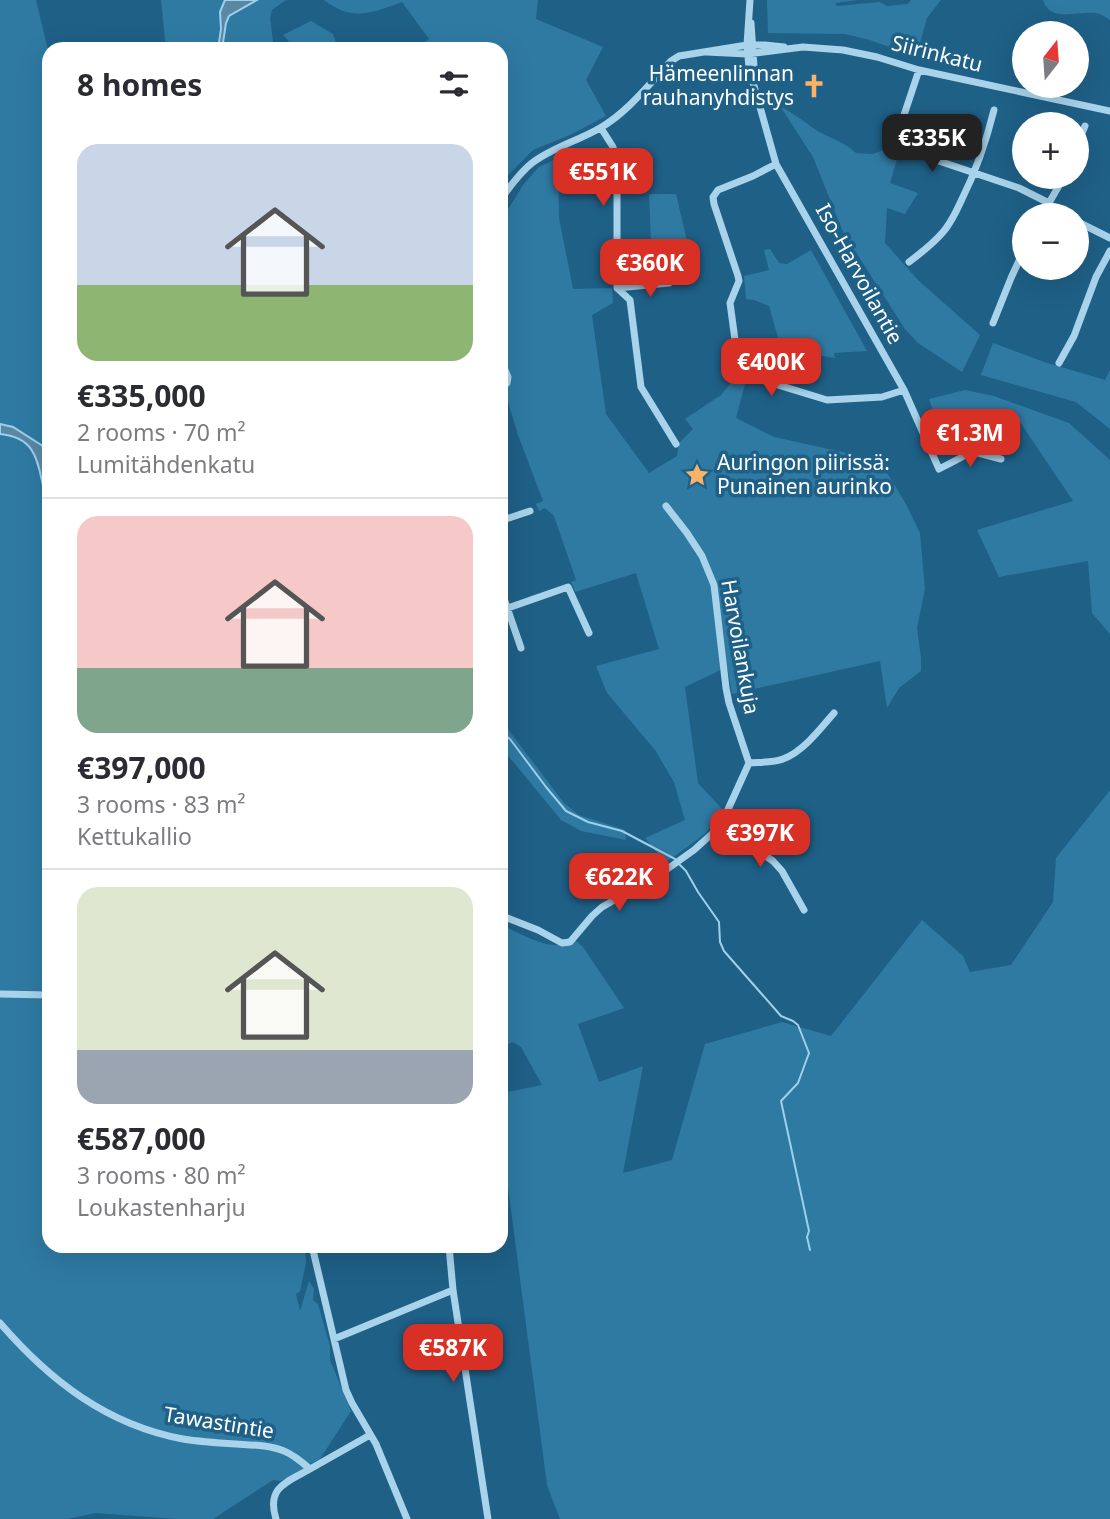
<!DOCTYPE html>
<html lang="en">
<head>
<meta charset="utf-8">
<style>
	body { margin:0; font-family:"Noto Sans",sans-serif; background:#f7f7f7; color:#2b2b33; height:100vh; display:flex; flex-direction:column; font-size:26px; white-space:nowrap }
	* { box-sizing:border-box; margin:0 }
	p { font-size:23px; color:#7c7c81 }
	.icon { flex:none; width:38px; height:38px; fill:none; stroke:currentColor; stroke-width:2; stroke-linecap:round; stroke-linejoin:round }
	.map { position:relative; flex:1; overflow:hidden }
	.details { position:absolute; left:42px; top:42px; width:466px; height:1211px; display:flex; flex-direction:column; background:#fff; border-radius:21px; box-shadow:0 7px 28px #0002 }
	.details>* { flex:none }
	.needle { width:46px; rotate:17deg }
	.controls { position:absolute; left:1012px; top:21px; display:grid; gap:14px }
	.controls a { display:grid; place-items:center; width:77px; height:77px; border-radius:50%; background:#fff; box-shadow:0 7px 28px #0002; font-size:35px }
	.price { position:absolute; translate:-50% -60px; padding:0 16px; border-radius:14px; background:#d93025; color:#fff; font-size:23px; line-height:46px; filter:drop-shadow(0 2px 4px #0008) }
	.price::after { content:''; position:absolute; left:50%; top:42px; width:21px; height:16px; margin-left:-10px; background:inherit; clip-path:polygon(0 0,100% 0,50% 100%) }
	.price.current { background:#222; color:#fff }
	ul { padding:0; list-style:none }
	li { display:grid; align-content:center; gap:14px; height:371px; padding:0 35px }
	li+li { border-top:2px solid #e1e1e2 }
	li span { display:grid; place-items:center; height:217px; border-radius:21px; color:#555 }
	li>.icon { margin-inline-start:auto }
	span .icon { width:126px; height:126px; fill:#fffc; stroke-width:1 }
	li b { font-size:30px }
	h2 { display:flex; justify-content:space-between; align-items:center; height:84px; padding:0 35px; font-size:30px }
	.map>svg:first-child { display:block }
</style>
</head>
<body>
<div class="map">
<svg width="1110" height="1519" viewBox="0 0 1110 1519">
	<rect width="100%" height="100%" fill="#1f6087"/>
	<!-- green -->
	<path fill="#2f7aa3" d="M0,0H36L49,54V450L14,427L0,424Z
		M161,0H286L272,10L270,18L274,49H166Z
		M324,0H538L536,19L603,47L586,80L606,116L572,134L533,150L501,182L500,49H416L429,39L402,2C372,13 352,22 324,0Z
		M767,0H858L835,3L837,6L880,2L887,6L908,4L911,0H941L927,18L916,57L870,40L845,34L768,33Z
		M1043,0H1110V20C1105,17 1100,13 1095,13C1077,11 1050,23 1043,0Z
		M311,21L333,34L338,49H296L283,35Z
		M780,106C791,112 802,120 813,128C828,138 842,140 856,153L873,154L889,148L899,152L890,183L918,193L905,214L887,208L885,243L918,280L980,335L962,372L918,343L905,329L843,232L813,157Z
		M558,158L559,218L573,289L612,288L613,303L592,315L606,414L649,473L677,456L679,443L693,429L685,419L721,395L736,376L746,380L736,418L774,437L879,460L906,504L920,533L925,589L917,628L921,658V671L899,688L887,708L880,661L732,694L727,667L685,687L698,783L723,810L706,833L665,863L645,838L685,820L674,782L655,750L607,693L596,666L659,649L636,573L575,592L571,582L576,580L554,516L545,508L539,511L536,504L543,501L518,435L505,392V384L510,376L501,352V221L523,185L539,167Z
		M649,194H676L695,275L669,283L653,285Z
		M770,249L779,263L787,264L811,250L867,351L834,353L835,358L798,352L779,341L769,306L754,300L746,299L744,276L769,270L764,250Z
		M993,343L1044,362L1105,380L1110,370V429L1076,402L981,375Z
		M965,390L994,396L1069,423L1110,460V634L1092,613L1088,561L999,577L977,530L1073,501L1020,422L943,439L929,399Z
		M0,434C45,438 36,475 49,505V1246H305L306,1263L300,1291L296,1294L300,1311L309,1281L314,1289L313,1300L318,1304L330,1346V1360L351,1411L320,1459L306,1466L310,1469L280,1481L273,1480L213,1519H177L96,1513L67,1519H0Z
		M500,726L507,728L564,803L579,815L625,830L626,840L581,831L561,820L501,747Z
		M1110,790V1519H560L547,1485L502,1141H500L501,1093L542,1085L521,1047L513,1042L501,1047V925C523,934 552,955 575,940L583,947L624,1008L578,1024L599,1082L643,1066L623,1173L672,1160L705,1044L782,1022L831,1036L922,920L963,956L970,972L1011,965L1053,902L1056,858Z"/>
	<!-- water -->
	<path fill="#5a88a3" stroke="#9cd0ec" stroke-width="2" d="M225,0H257L229,16L226,23L222,49H218L221,29L220,12Z
		M0,424L13,427L49,450V505C36,475 45,438 0,434Z"/>
	<g fill="none" stroke-linecap="round" stroke-linejoin="round">
		<!-- stream -->
		<path stroke="#9cd0ec" stroke-width="2" d="M500,732L510,739L546,787L566,811L588,822L622,831L675,859
			M679,864L686,871L698,892L719,922L720,942L724,951L781,1016L793,1021L798,1025L809,1053L798,1083L781,1101L809,1231L807,1237L810,1250"/>
		<!-- street -->
		<path stroke="#a8d3ea" stroke-width="7" d="M750,0L747,45L749,68L776,164L904,390L939,469L966,455L978,453L1001,459
			M751,23L755,81
			M707,52L747,54L803,47L843,50L877,57L919,70L1110,111
			M919,70L899,130C898,146 904,149 918,154L1019,188L1049,203L1066,215
			M601,128L613,147L615,156L617,193V288L630,300L641,387L676,444
			M1076,148L1085,126
			M776,164L753,176L718,190L713,197L714,204L738,276L739,281L730,303L739,369L742,374L749,376L827,400L882,397L904,390
			M500,200C510,187 519,173 532,163C553,147 578,141 600,128C628,112 649,84 671,61L679,56L747,45H765L784,47
			M1042,215L1064,177
			M1076,221L1110,238
			M909,262C921,253 933,244 943,232C951,223 957,210 962,199C977,169 986,142 994,110
			M617,288L669,283
			M993,323L1011,278L1024,250
			M500,358L508,377L507,383H500
			M1059,363L1074,336L1096,277L1110,251
			M500,452H501
			M666,506L687,533L702,556L714,585L726,688L729,703L749,763
			M500,521L530,511
			M500,587L521,648
			M508,608L568,587L589,633
			M719,824L773,861L782,871L804,910
			M500,850L503,867L500,886
			M500,915L538,930L562,943L570,942L592,916L602,907L659,875L694,850L714,832L725,816L749,763C760,762 773,763 783,759C803,752 821,728 834,713
			M0,994L49,995
			M500,1052L502,1051
			M312,1246L346,1390L352,1403L376,1444L407,1519
			M449,1246L453,1290L488,1519
			M0,1323C49,1380 107,1425 183,1439C201,1442 218,1443 236,1444C252,1445 269,1445 284,1451C294,1455 302,1462 310,1469L370,1435
			M334,1339L453,1290
			M276,1519C266,1487 287,1482 310,1469"/>
	</g>
	<!-- icons -->
	<defs>
		<g id="church-bare" transform="scale(1.89)"><path d="M-1.2-6h2.4v3.5h3.3v2.4h-3.3V6h-2.4V-.1h-3.3v-2.4h3.3Z" fill="#f9b368" stroke="#1f6087" stroke-width="2.5" paint-order="stroke"/></g>
		<g id="sight-bare" transform="scale(1.89)"><path d="M0-6L1.8-2.2L6-1.7L2.9 1.2L3.7 5.4L0 3.3L-3.7 5.4L-2.9 1.2L-6-1.7L-1.8-2.2Z" fill="#f9b368" stroke="#1f6087" stroke-width="2.5" paint-order="stroke"/></g>
	</defs>
	<g fill-rule="evenodd">
		<use href="#church-bare" x="814" y="86"/>
		<use href="#sight-bare" x="697" y="475"/>
	</g>
	<g text-anchor="middle" stroke-width="7" stroke-linejoin="round" paint-order="stroke">
		<!-- street labels -->
		<g font-size="21" fill="#fff" stroke="#1f6087">
			<text transform="translate(937 54) rotate(14)" y="7">Siirinkatu</text>
			<text transform="translate(859 274) rotate(61)" y="7">Iso-Harvoilantie</text>
			<text transform="translate(740 647) rotate(80)" y="7">Harvoilankuja</text>
			<text transform="translate(219 1423) rotate(9)" y="7">Tawastintie</text>
		</g>
		<!-- poi labels -->
		<g font-size="21" fill="#fff" stroke="#1f6087" text-anchor="end">
			<text x="794" y="81">Hämeenlinnan<tspan x="794" dy="24">rauhanyhdistys</tspan></text>
			<text x="717" y="470" text-anchor="start">Auringon piirissä:<tspan x="717" dy="24">Punainen aurinko</tspan></text>
		</g>
	</g>
</svg>
<div class="controls">
<a><svg class="needle" viewBox="-14 -14 28 28"><path d="M0-13l5 13h-10z" fill="#e53935"/><path d="M0 13l5-13h-10z" fill="#7c7c81"/></svg></a>
<a>+</a>
<a>−</a>
</div>
<b class="price current" style="left:932px;top:174px">€335K</b>
<b class="price" style="left:603px;top:208px">€551K</b>
<b class="price" style="left:650px;top:299px">€360K</b>
<b class="price" style="left:771px;top:398px">€400K</b>
<b class="price" style="left:970px;top:469px">€1.3M</b>
<b class="price" style="left:760px;top:869px">€397K</b>
<b class="price" style="left:619px;top:913px">€622K</b>
<b class="price" style="left:453px;top:1384px">€587K</b>
<section class="details">
<h2>8 homes<svg class="icon" aria-label="filters" viewBox="0 0 24 24"><path d="M4 7h16M4 17h16"/><circle cx="9" cy="7" r="2"/><circle cx="15" cy="17" r="2"/></svg></h2>
<ul>
<li><span style="background:linear-gradient(#c9d6e8 65%,#8fb573 0)"><svg class="icon" aria-label="home" viewBox="0 0 24 24"><path d="M3 11l9-7 9 7M6 9v11h12V9"/></svg></span><div><b>€335,000</b><p>2 rooms · 70 m²</p><p>Lumitähdenkatu</p></div></li>
<li><span style="background:linear-gradient(#f6c9c9 70%,#7fa58c 0)"><svg class="icon" aria-label="home" viewBox="0 0 24 24"><path d="M3 11l9-7 9 7M6 9v11h12V9"/></svg></span><div><b>€397,000</b><p>3 rooms · 83 m²</p><p>Kettukallio</p></div></li>
<li><span style="background:linear-gradient(#dfe7d0 75%,#9aa5b1 0)"><svg class="icon" aria-label="home" viewBox="0 0 24 24"><path d="M3 11l9-7 9 7M6 9v11h12V9"/></svg></span><div><b>€587,000</b><p>3 rooms · 80 m²</p><p>Loukastenharju</p></div></li>
</ul>
</section>
</div>
</body>
</html>
